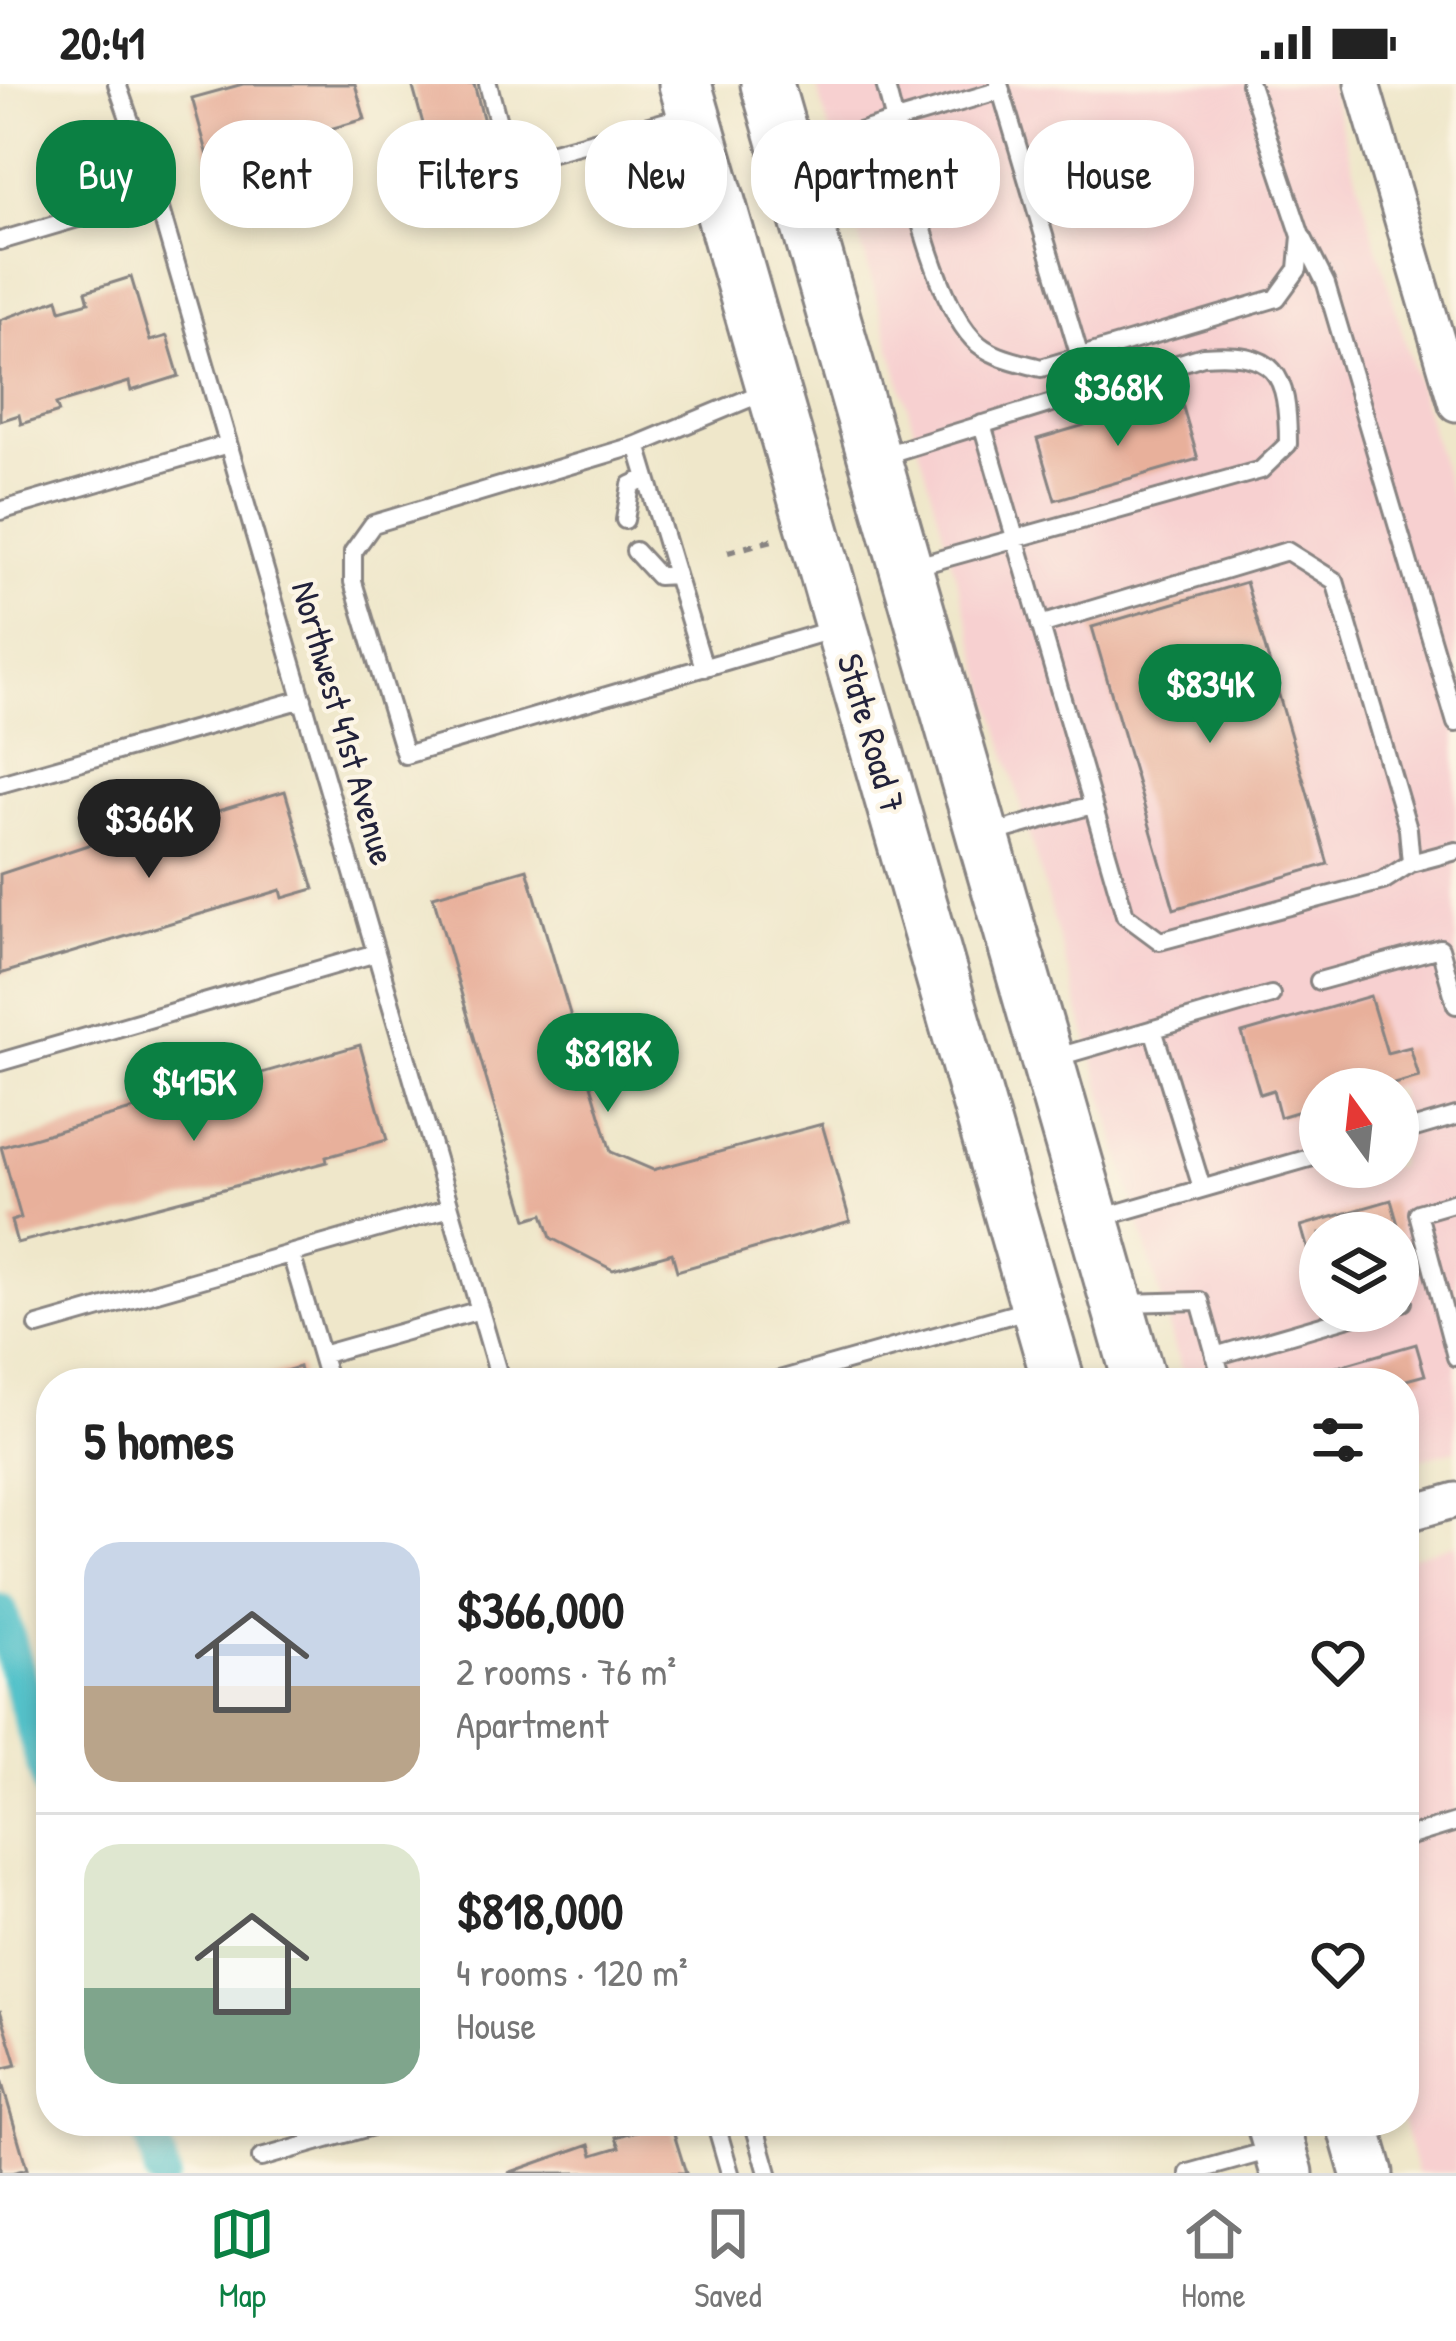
<!DOCTYPE html>
<html lang="en">
<head>
<meta charset="utf-8">
<style>
	body { margin:0; font-family:"Patrick Hand",sans-serif; background:#f2f2f2; color:#222; height:100vh; display:flex; flex-direction:column; font-size:45px; white-space:nowrap }
	* { box-sizing:border-box; margin:0 }
	p { font-size:39px; color:#767676 }
	.icon { flex:none; width:66px; height:66px; fill:none; stroke:currentColor; stroke-width:2; stroke-linecap:round; stroke-linejoin:round }
	.map { position:relative; flex:1; overflow:hidden }
	.drawer { position:absolute; left:36px; top:1284px; width:1383px; height:768px; display:flex; flex-direction:column; background:#fff; border-radius:48px; box-shadow:0 6px 18px #0003 }
	.drawer>* { flex:none }
	.hud { position:absolute; left:36px; top:36px; width:1386px; height:108px; display:flex; gap:24px }
	.needle { width:78px; rotate:345deg }
	.tools { position:absolute; left:1299px; top:984px; display:grid; gap:24px }
	.tools a { display:grid; place-items:center; width:120px; height:120px; border-radius:50%; background:#fff; box-shadow:0 6px 18px #0003; font-size:60px }
	.price { position:absolute; translate:-50% -102px; padding:0 27px; border-radius:42px; background:#0b8043; color:#fff; font-size:39px; line-height:78px; filter:drop-shadow(0 3px 6px #0008) }
	.price::after { content:''; position:absolute; left:50%; top:72px; width:36px; height:27px; margin-left:-18px; background:inherit; clip-path:polygon(0 0,100% 0,50% 100%) }
	.price.active { background:#222; color:#fff }
	ul { padding:0; list-style:none }
	li { display:flex; align-items:center; gap:36px; height:300px; padding:0 48px }
	li+li { border-top:3px solid #e0e0e0 }
	li span { display:grid; place-items:center; flex:none; width:336px; height:240px; border-radius:36px; color:#555 }
	li>.icon { margin-inline-start:auto }
	span .icon { width:144px; height:144px; fill:#fffc; stroke-width:1 }
	li b { font-size:51px }
	h2 { display:flex; justify-content:space-between; align-items:center; height:144px; padding:0 48px; font-size:51px }
	.chip { padding:0 42px; border-radius:48px; background:#fff; box-shadow:0 6px 18px #0003; font-size:42px; line-height:108px }
	.chip.active { background:#0b8043; color:#fff }
	.status { display:flex; justify-content:space-between; align-items:center; height:84px; padding:0 60px; background:#fff; direction:ltr }
	.status svg { height:33px; fill:currentColor }
	.tab-bar { display:flex; justify-content:space-around; align-items:center; height:168px; border-top:3px solid #e0e0e0; background:#fff; font-size:33px; color:#767676 }
	.tab-bar a { display:grid; justify-items:center; gap:6px }
	.tab-bar .active { color:#0b8043 }
	.map>svg:first-child { display:block }
</style>
</head>
<body>
<div class="status"><b>20:41</b><svg viewBox="0 0 49 12"><path d="M0 12V9h3v3zM5 12V6h3v6zM10 12V3h3v9zM15 12V0h3v12zM26 1h20v11H26zM47 4h2v5h-2z"/></svg></div>
<div class="map">
<svg width="1456" height="2089" viewBox="0 0 1456 2089">
	<rect width="100%" height="100%" fill="#fcf5e5"/>
	<filter id="ink" filterUnits="userSpaceOnUse"><feTurbulence type="fractalNoise" baseFrequency=".00833" numOctaves="2"/><feDisplacementMap in="SourceGraphic" scale="24" xChannelSelector="R" yChannelSelector="G"/><feConvolveMatrix kernelMatrix="1 2 1 2 8 2 1 2 1" color-interpolation-filters="sRGB"/></filter>
	<filter id="wash" filterUnits="userSpaceOnUse"><feTurbulence type="fractalNoise" baseFrequency=".004" numOctaves="4" result="noise"/><feDisplacementMap in="SourceGraphic" scale="48" xChannelSelector="R" yChannelSelector="G"/><feGaussianBlur stdDeviation="2.7" result="paint"/><feColorMatrix in="noise" values="0 0 0 0 0 0 0 0 0 0 0 0 0 0 0 0 0 1.4 0 .05"/><feComposite in="paint" operator="in"/></filter>
	<g filter="url(#wash)">
		<rect width="100%" height="100%" fill="#efe7ca"/>
		<!-- built -->
		<path fill="#f7d0d0" fill-rule="evenodd" d="M816,0H1329L1456,429V1366L1404,1379V1299H1185ZM1320,1005H1398V1083H1320ZM1320,1149H1398V1227H1320Z
			M1456,1459V2089H1417L1402,2037L1404,1475Z"/>
		<g fill="none" stroke-linecap="round" stroke-linejoin="round">
			<!-- canal -->
			<path stroke="#54c2ca" stroke-width="36" d="M0,1528L51,1704
				M147,2037L162,2089"/>
		</g>
		<g id="blocks">
			<!-- building -->
			<path fill="#e8b09b" d="M243,0H355L365,35L210,79L192,14Z
				M412,0H474L495,79L438,94Z
				M131,193L150,257L167,252L179,292L131,307L129,298L56,320L59,328L21,340L19,331L0,337V236L58,215L61,226L89,218L86,207Z
				M1180,313L1198,375L1055,416L1037,355Z
				M1246,498L1328,780L1174,825L1092,543Z
				M285,707L314,805L283,814L281,806L0,890V790L139,744L141,750Z
				M527,785L611,1068L653,1086L822,1040L850,1137L677,1187L672,1169L613,1186L551,1154L543,1130L527,1135L433,812Z
				M1370,912L1387,969L1410,963L1419,993L1376,1005H1320V1021L1280,1033L1273,1006L1260,1010L1242,949Z
				M360,961L387,1056L326,1073L327,1078L17,1159L11,1137L21,1134L1,1063Z
				M1391,1116L1408,1176L1398,1178V1149H1320L1319,1205L1301,1142Z
				M1416,1260L1425,1291L1395,1299H1281Z
				M299,1283L303,1299H248V1298Z
				M0,1926L17,1981L0,1985Z
				M1,1996L27,2085L11,2089H0Z
				M670,2037L686,2089H508L590,2060L593,2071L620,2063L616,2053Z"/>
		</g>
	</g>
	<g filter="url(#ink)">
		<use href="#blocks" fill-opacity="0" stroke="#888482" stroke-width="3"/>
		<g fill="none" stroke-linecap="round" stroke-linejoin="round">
			<!-- lane casing -->
			<g stroke="#888482" stroke-width="22">
				<path id="lane" d="M117,0L156,111L501,1299
					M488,0L509,80L689,31
					M885,0C904,66 929,208 973,255C989,273 1019,278 1041,284L1277,214L1298,185L1301,152L1250,0
					M999,0L1080,273
					M794,67L1001,6
					M1303,154L1326,200L1456,639
					M0,157L156,111
					M982,340L1125,831L1160,857L1383,797L1411,779L1408,745L1335,497L1287,467L1040,541
					M637,361L769,306
					M878,373L1203,272C1276,267 1288,287 1288,360L1261,386L913,483
					M0,427L228,360
					M625,436L631,401L646,394
					M635,467L658,492L676,491
					M704,584L637,361L373,440L353,468V498L405,671L835,545
					M0,700L303,615
					M990,750L1092,721
					M1411,779L1456,767
					M1319,897L1440,864L1456,921
					M1153,945L1202,1104
					M1054,974L1271,911
					M0,978L376,869
					M1398,1049L1456,1032
					M1456,1118L1418,1129L1456,1273
					M1100,1134L1320,1071
					M291,1170L329,1299
					M1124,1219L1200,1217L1223,1299
					M1398,1219L1403,1218
					M38,1242L450,1124
					M321,1271L480,1226
					M1215,1272L1370,1227
					M779,1296L1031,1225
					M1404,1754L1456,1738
					M715,2037L730,2089
					M753,2037L768,2089
					M261,2074L390,2037
					M1189,2089L1275,2065"/>
			</g>
			<!-- street casing -->
			<g stroke="#888482" stroke-width="39">
				<path id="street" d="M1362,0L1456,320
					M1404,1431L1456,1416"/>
			</g>
			<!-- primary casing -->
			<g stroke="#888482" stroke-width="57">
				<path id="primary" d="M685,0L1059,1299
					M767,0L1140,1299
					M1272,2037L1287,2089
					M1352,2037L1367,2089"/>
			</g>
			<!-- path -->
			<path stroke="#888482" stroke-width="6" stroke-dasharray="9 9" stroke-linecap="butt" d="M728,468L776,455"/>
			<!-- lane -->
			<use href="#lane" stroke="#fff" stroke-width="16"/>
			<!-- street -->
			<use href="#street" stroke="#fff" stroke-width="33"/>
			<!-- primary -->
			<use href="#primary" stroke="#fff" stroke-width="51"/>
		</g>
	</g>
	<g text-anchor="middle" stroke-width="9" stroke-linejoin="round" paint-order="stroke">
		<!-- street labels -->
		<g font-size="36" fill="#22223b" stroke="#fcf5e5">
			<text transform="translate(344 639) rotate(74)" y="13">Northwest 41st Avenue</text>
			<text transform="translate(872 649) rotate(74)" y="13">State Road 7</text>
		</g>
	</g>
</svg>
<div class="tools">
<a><svg class="needle" viewBox="-14 -14 28 28"><path d="M0-13l5 13h-10z" fill="#e53935"/><path d="M0 13l5-13h-10z" fill="#767676"/></svg></a>
<a><svg class="icon" aria-label="layers" viewBox="0 0 24 24"><path d="M12 4l9 5-9 5-9-5zM3 14l9 5 9-5"/></svg></a>
</div>
<b class="price" style="left:1118px;top:365px">$368K</b>
<b class="price" style="left:1210px;top:662px">$834K</b>
<b class="price active" style="left:149px;top:797px">$366K</b>
<b class="price" style="left:608px;top:1031px">$818K</b>
<b class="price" style="left:194px;top:1060px">$415K</b>
<div class="hud">
<a class="chip active">Buy</a>
<a class="chip">Rent</a>
<a class="chip">Filters</a>
<a class="chip">New</a>
<a class="chip">Apartment</a>
<a class="chip">House</a>
</div>
<section class="drawer">
<h2>5 homes<svg class="icon" aria-label="filters" viewBox="0 0 24 24"><path d="M4 7h16M4 17h16"/><circle cx="9" cy="7" r="2"/><circle cx="15" cy="17" r="2"/></svg></h2>
<ul>
<li><span style="background:linear-gradient(#c9d6e8 60%,#b9a48a 0)"><svg class="icon" aria-label="home" viewBox="0 0 24 24"><path d="M3 11l9-7 9 7M6 9v11h12V9"/></svg></span><div><b>$366,000</b><p>2 rooms · 76 m²</p><p>Apartment</p></div><svg class="icon" aria-label="heart" viewBox="0 0 24 24"><path d="M12 20l-8-8c-3-5 5-10 8-4 3-6 11-1 8 4z"/></svg></li>
<li><span style="background:linear-gradient(#dfe7d0 60%,#7fa58c 0)"><svg class="icon" aria-label="home" viewBox="0 0 24 24"><path d="M3 11l9-7 9 7M6 9v11h12V9"/></svg></span><div><b>$818,000</b><p>4 rooms · 120 m²</p><p>House</p></div><svg class="icon" aria-label="heart" viewBox="0 0 24 24"><path d="M12 20l-8-8c-3-5 5-10 8-4 3-6 11-1 8 4z"/></svg></li>
</ul>
</section>
</div>
<nav class="tab-bar">
<a class="active"><svg class="icon" aria-label="map" viewBox="0 0 24 24"><path d="M3 6l6-2 6 2 6-2v14l-6 2-6-2-6 2zM9 4v14M15 6v14"/></svg>Map</a>
<a><svg class="icon" aria-label="saved" viewBox="0 0 24 24"><path d="M7 4h10v16l-5-4-5 4z"/></svg>Saved</a>
<a><svg class="icon" aria-label="home" viewBox="0 0 24 24"><path d="M3 11l9-7 9 7M6 9v11h12V9"/></svg>Home</a>
</nav>
</body>
</html>
